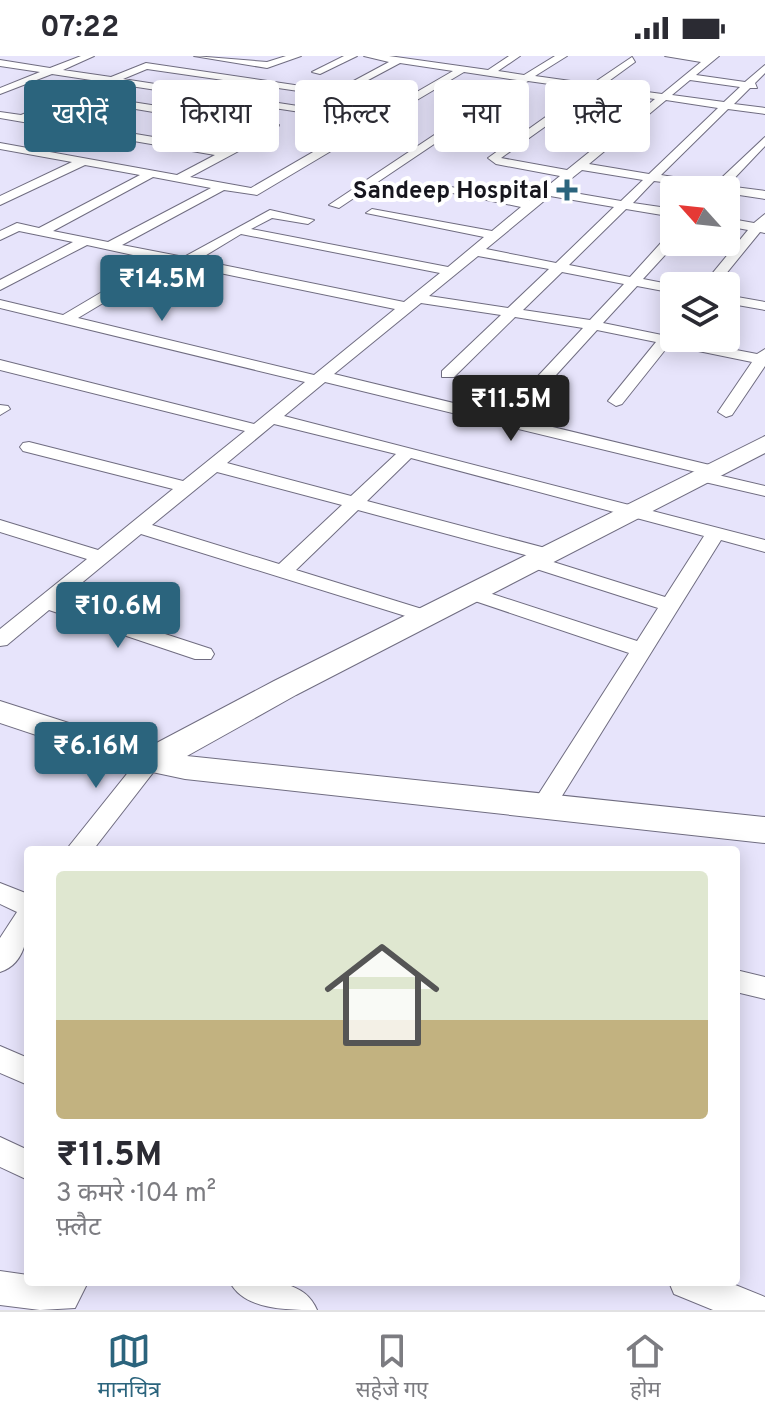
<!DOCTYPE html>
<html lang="hi">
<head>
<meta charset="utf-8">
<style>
	body { margin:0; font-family:Overpass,"Noto Sans Devanagari",sans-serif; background:#f2f2f3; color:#2b2b33; height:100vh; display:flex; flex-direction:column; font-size:30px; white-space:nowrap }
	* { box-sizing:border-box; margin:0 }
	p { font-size:26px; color:#7c7c81 }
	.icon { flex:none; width:44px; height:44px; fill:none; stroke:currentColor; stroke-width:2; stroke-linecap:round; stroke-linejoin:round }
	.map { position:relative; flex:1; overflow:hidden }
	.drawer { position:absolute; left:24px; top:790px; width:716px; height:440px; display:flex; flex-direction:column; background:#fff; border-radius:8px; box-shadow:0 4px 20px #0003 }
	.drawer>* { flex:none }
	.top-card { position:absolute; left:24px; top:24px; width:718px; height:72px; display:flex; gap:16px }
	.needle { width:52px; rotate:297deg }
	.controls { position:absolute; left:660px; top:120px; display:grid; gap:16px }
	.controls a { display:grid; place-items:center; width:80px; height:80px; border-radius:8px; background:#fff; box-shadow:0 4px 20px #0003; font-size:40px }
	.price { position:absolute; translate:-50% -68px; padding:0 18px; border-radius:8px; background:#2b647d; color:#fff; font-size:26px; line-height:52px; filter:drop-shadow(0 2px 4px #0008) }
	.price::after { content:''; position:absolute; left:50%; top:48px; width:24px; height:18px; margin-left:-12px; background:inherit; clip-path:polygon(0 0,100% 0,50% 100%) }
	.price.active { background:#222; color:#fff }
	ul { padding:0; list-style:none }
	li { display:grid; align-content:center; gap:16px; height:424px; padding:0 32px }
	li span { display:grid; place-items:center; height:248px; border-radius:8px; color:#555 }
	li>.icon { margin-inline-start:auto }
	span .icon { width:144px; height:144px; fill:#fffc; stroke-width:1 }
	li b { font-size:34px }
	.tag { padding:0 28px; border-radius:8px; background:#fff; box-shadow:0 4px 20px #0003; font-size:28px; line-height:72px }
	.tag.active { background:#2b647d; color:#fff }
	.status { display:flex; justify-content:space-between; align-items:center; height:56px; padding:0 40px; background:#fff; direction:ltr }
	.status svg { height:22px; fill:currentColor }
	.menu { display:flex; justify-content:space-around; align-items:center; height:112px; border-top:2px solid #e1e1e2; background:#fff; font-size:22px; color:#7c7c81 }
	.menu a { display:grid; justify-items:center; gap:4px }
	.menu .active { color:#2b647d }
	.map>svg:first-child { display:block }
</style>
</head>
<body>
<div class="status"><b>07:22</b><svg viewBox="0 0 49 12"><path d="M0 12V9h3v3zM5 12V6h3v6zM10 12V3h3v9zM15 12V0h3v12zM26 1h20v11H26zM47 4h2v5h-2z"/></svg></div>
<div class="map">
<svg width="765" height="1254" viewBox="0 0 765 1254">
	<rect width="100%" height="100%" fill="#e7e4fb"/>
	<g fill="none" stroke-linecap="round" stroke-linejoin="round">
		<!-- street casing -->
		<g stroke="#706d81" stroke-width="2">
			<path id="street" d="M81,0H94L63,14L111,21L146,7L335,35L389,6L364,0H389L488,14L509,0H520L498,15L524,19L555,0H567L535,20L592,28L632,1L635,6L602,30L662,38L701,6L665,0H719L696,19L745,26L765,9V17L755,27L757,32H750L734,48L765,52V58L728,53L661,119L715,128L765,81V90L727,130L765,135V143L726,137V134L654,125L633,147L674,153V161L626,153L569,209L630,221L669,178L674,177V186H677L643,223L679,230H674V237L637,230L603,267L662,279L673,271L674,282L757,298L765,293V310L732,359L726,361L718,356L752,306L669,289L622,348L616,350L608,345L656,286L597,274L536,341H524V335L583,272L515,261L454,321H442V315L501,259L421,247L334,318L718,411L721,415L718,419L765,430V440L696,424L693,420L696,416L325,326L284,360L765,484V496L721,484L552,756L543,759L534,756L531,750L629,597L463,541L460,537L463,533H477L637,585L658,552L524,509L521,505L529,500L358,454L296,514L435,557L438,561L428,567L141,478L61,544L211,593L214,598L211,603H195L49,554L7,589L0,590V573L87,503L0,476V464L98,494L173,433L23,395L20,391L23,387L29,386L183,425L245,375L0,314V304L254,368L305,326L0,252V244L63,259L156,204L87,189L0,234V224L73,186L19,175L0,184V175L17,167L39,172L140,119L85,109L0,149V140L72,106L0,93V87L177,119L215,99L0,62V56L21,59L75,37L279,69L276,75L190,121L251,132L453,15L400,7L327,46L322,43L326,39L147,13L123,23L311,52L312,54L307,57L52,18L0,38V32L40,16L0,10V4L50,12ZM464,16L517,24L329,149L339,152L528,25L585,33L488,102L496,108L560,120L529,145L434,128L428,132L521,151L492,175L372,153L366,157L484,181L448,211L251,173L272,162L308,168L314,164L270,154L184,201L122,189L224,134L257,139ZM690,24L740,31L724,46L672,39ZM595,35L655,43L567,114L501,102ZM76,43L261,74L225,93L34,61ZM666,44L718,52L649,118L589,108ZM582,114L643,124L621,145L557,134ZM153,121L211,132L108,186L53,175ZM550,140L614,151L556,207L486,193ZM241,178L440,217L404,246L198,204ZM478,200L549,213L508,252L429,240ZM170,207L186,210L395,253L314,319L78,262ZM562,216L624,228L590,264L523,254ZM274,368L396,398L351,440L227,407ZM411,402L704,480L665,541L547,504L556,498L553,494L367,445ZM217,416L342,449L279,508L152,469Z
				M194,0L267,6L286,0H301L267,12Z
				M344,0H357L320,18L312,16Z
				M765,158V177L760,176L716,230H702L748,174L726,170V162L754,167Z
				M726,239L765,246V254L726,247Z
				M0,349L8,350L10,353L0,359Z
				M150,697L158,699L162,705L93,794H66L142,699Z
				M0,827L28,838C28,865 32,906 0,916V882L17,856L0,848Z
				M736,914L765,921V943L736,936Z
				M0,990L28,1002V1029L0,1017Z
				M0,1081L28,1094V1124L0,1111Z
				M0,1215L28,1219V1226H88L75,1252L40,1254L0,1249Z
				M230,1226C260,1226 303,1220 317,1254C287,1254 244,1254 230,1226Z
				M669,1226H728L765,1241V1254H713L674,1238Z"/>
		</g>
		<!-- secondary casing -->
		<g stroke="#706d81" stroke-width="2">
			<path id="secondary" d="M765,380V397L296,639L187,700L765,761V787L185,723L138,713L0,667V645L147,692L274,625Z"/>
		</g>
		<!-- street -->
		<use href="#street" fill="#fff" fill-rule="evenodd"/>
		<!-- secondary -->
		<use href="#secondary" fill="#fff" fill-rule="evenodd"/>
	</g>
	<!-- markers -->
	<path fill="#2b647d" stroke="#fff" stroke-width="3" d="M563 122h8v8h8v8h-8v8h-8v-8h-8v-8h8z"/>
	<g text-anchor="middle" stroke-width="8" stroke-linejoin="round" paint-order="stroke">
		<!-- far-poi labels -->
		<g font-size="24" font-weight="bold" fill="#17161e" stroke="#fff" text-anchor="end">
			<text x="549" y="142">Sandeep Hospital</text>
		</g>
	</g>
</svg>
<div class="controls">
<a><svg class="needle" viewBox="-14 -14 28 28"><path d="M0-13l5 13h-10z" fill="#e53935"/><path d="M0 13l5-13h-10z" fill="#7c7c81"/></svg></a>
<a><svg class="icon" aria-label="layers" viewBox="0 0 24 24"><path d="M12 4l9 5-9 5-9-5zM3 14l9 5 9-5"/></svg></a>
</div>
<b class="price" style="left:162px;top:267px">₹14.5M</b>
<b class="price active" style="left:511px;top:387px">₹11.5M</b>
<b class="price" style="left:118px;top:594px">₹10.6M</b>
<b class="price" style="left:96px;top:734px">₹6.16M</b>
<div class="top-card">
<a class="tag active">खरीदें</a>
<a class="tag">किराया</a>
<a class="tag">फ़िल्टर</a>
<a class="tag">नया</a>
<a class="tag">फ़्लैट</a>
</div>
<section class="drawer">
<ul>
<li><span style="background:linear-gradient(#dfe7d0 60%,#c2b280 0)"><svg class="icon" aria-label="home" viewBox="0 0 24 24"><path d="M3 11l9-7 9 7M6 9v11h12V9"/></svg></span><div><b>₹11.5M</b><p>3 कमरे · 104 m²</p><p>फ़्लैट</p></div></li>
</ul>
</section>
</div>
<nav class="menu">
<a class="active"><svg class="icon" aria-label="map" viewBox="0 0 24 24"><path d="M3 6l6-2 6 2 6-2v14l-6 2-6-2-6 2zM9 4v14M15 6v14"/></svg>मानचित्र</a>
<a><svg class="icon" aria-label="saved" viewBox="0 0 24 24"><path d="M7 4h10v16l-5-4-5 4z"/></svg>सहेजे गए</a>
<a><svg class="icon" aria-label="home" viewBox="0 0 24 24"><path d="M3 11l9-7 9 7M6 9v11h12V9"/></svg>होम</a>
</nav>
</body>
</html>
